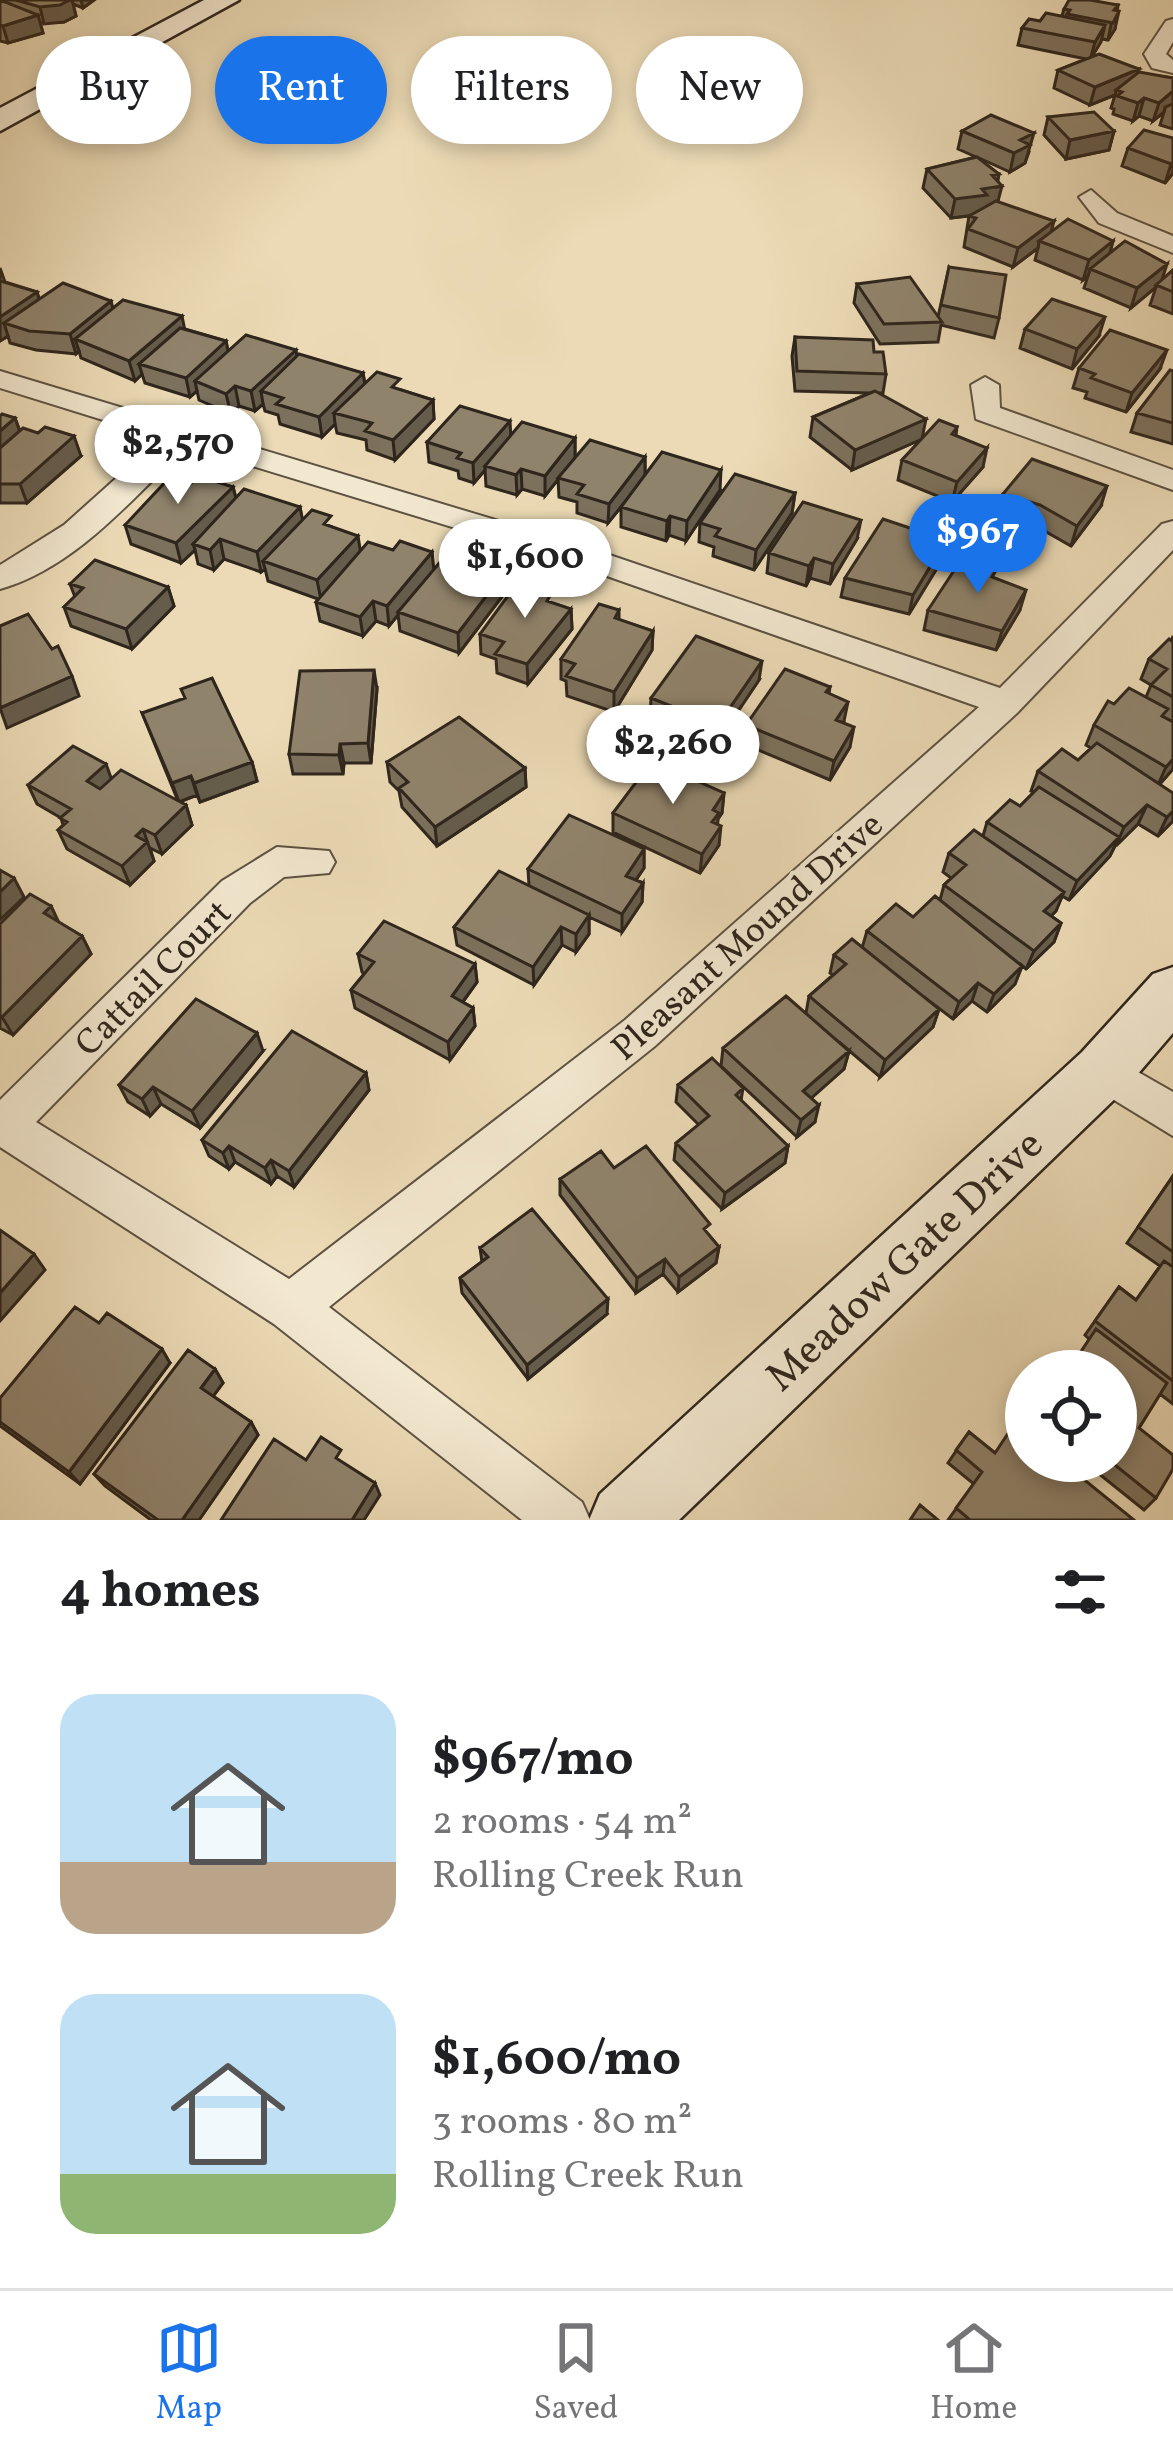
<!DOCTYPE html>
<html lang="en">
<head>
<meta charset="utf-8">
<style>
	body { margin:0; font-family:Vollkorn,serif; background:#f6f6f6; color:#202124; height:100vh; display:flex; flex-direction:column; font-size:45px; white-space:nowrap }
	* { box-sizing:border-box; margin:0 }
	p { font-size:39px; color:#757577 }
	.icon { flex:none; width:66px; height:66px; fill:none; stroke:currentColor; stroke-width:2; stroke-linecap:round; stroke-linejoin:round }
	.map { position:relative; height:1520px; overflow:hidden }
	.panel { display:flex; flex-direction:column; background:#fff; flex:1 }
	.panel>* { flex:none }
	.banner { position:absolute; left:36px; top:36px; width:1101px; height:108px; display:flex; gap:24px }
	.tools { position:absolute; left:1005px; top:1350px; display:grid; gap:24px }
	.tools a { display:grid; place-items:center; width:132px; height:132px; border-radius:50%; background:#fff; box-shadow:0 6px 18px #0003; font-size:60px }
	.price { position:absolute; translate:-50% -102px; padding:0 27px; border-radius:42px; background:#fff; color:#222; font-size:39px; line-height:78px; filter:drop-shadow(0 3px 6px #0008) }
	.price::after { content:''; position:absolute; left:50%; top:72px; width:36px; height:27px; margin-left:-18px; background:inherit; clip-path:polygon(0 0,100% 0,50% 100%) }
	.price.active { background:#1a73e8; color:#fff }
	ul { padding:0; list-style:none }
	li { display:flex; align-items:center; gap:36px; height:300px; padding:0 60px }
	li span { display:grid; place-items:center; flex:none; width:336px; height:240px; border-radius:36px; color:#555 }
	li>.icon { margin-inline-start:auto }
	span .icon { width:144px; height:144px; fill:#fffc; stroke-width:1 }
	li b { font-size:51px }
	h2 { display:flex; justify-content:space-between; align-items:center; height:144px; padding:0 60px; font-size:51px }
	.chip { padding:0 42px; border-radius:54px; background:#fff; box-shadow:0 6px 18px #0003; font-size:42px; line-height:108px }
	.chip.active { background:#1a73e8; color:#fff }
	.dock { display:flex; justify-content:space-around; align-items:center; height:168px; border-top:3px solid #e0e0e0; background:#fff; font-size:33px; color:#757577 }
	.dock a { display:grid; justify-items:center; gap:6px }
	.dock .active { color:#1a73e8 }
	.map>svg:first-child { display:block }
</style>
</head>
<body>
<div class="map">
<svg width="1173" height="1520" viewBox="0 0 1173 1520">
	<rect width="100%" height="100%" fill="#ebdab5"/>
	<filter id="stains"><feTurbulence type="fractalNoise" baseFrequency=".00167" numOctaves="4"/><feColorMatrix values="0 0 0 0 .2 0 0 0 0 .09 0 0 0 0 .02 0 0 0 .5 -.17"/></filter>
	<radialGradient id="worn" r=".72"><stop offset=".6" stop-color="#630" stop-opacity="0"/><stop offset="1" stop-color="#630" stop-opacity=".3"/></radialGradient>
	<g fill="none" stroke-linecap="round" stroke-linejoin="round">
		<!-- street casing -->
		<g stroke="#5d5242" stroke-width="4">
			<path id="street" d="M1173,19V42L1166,54L1173,60V73L1152,68L1144,54L1166,21Z
				M1091,190L1117,213L1173,236V253L1099,223L1079,197Z
				M0,371L592,549L1000,688L1162,524L1173,521V550L1017,713L655,1046L329,1307L582,1502L590,1520H522L274,1324L0,1147V1100L222,881L277,847L329,851L335,862L329,873L284,877L250,903L36,1122L289,1279L625,1020L979,707L570,563L187,446C133,498 75,568 0,589V565L64,525L161,438L0,388Z
				M985,377L999,385L1000,408L1173,470V490L976,419L971,385Z
				M1103,1052L1173,1092V1136L1088,1084L1082,1071L1088,1058Z"/>
		</g>
		<!-- secondary casing -->
		<g stroke="#2e251c" stroke-width="5">
			<path id="secondary" d="M204,0H239L0,131V108Z
				M1173,967V1033L1124,1090L679,1520H589L600,1494L1082,1052L1153,974Z"/>
		</g>
		<!-- street -->
		<use href="#street" fill="#f2e7cf" fill-rule="evenodd"/>
		<!-- secondary -->
		<use href="#secondary" fill="#f2e7cf" fill-rule="evenodd"/>
	</g>
	<!-- wall -->
	<path fill="#7c715d" stroke="#2e251c" stroke-width="3" d="M0,0H94L83,8L73,4L76,16L64,22L40,23L43,33L8,43L0,41Z
		M1118,5L1115,29L1108,40L1102,39L1092,56L1139,69L1138,73L1173,78V129L1160,125L1164,112L1153,121L1139,116L1133,121L1113,114L1114,109L1111,108L1115,95L1090,105L1054,88L1058,70L1086,59L1018,45L1022,28L1062,16L1064,9Z
		M1048,117L1114,131L1109,150L1066,159L1044,135Z
		M962,131L1029,152L1025,163L1010,172L979,158L998,182V202L1051,233L1113,241L1110,253L1161,281L1173,270V314L1150,305L1156,287L1131,308L1084,288L1088,276L1083,280L1035,260L1038,248L1013,267L964,247L969,216L951,218L923,188L927,169L976,157L958,149Z
		M1173,138V173L1165,183L1122,166L1128,148Z
		M949,267L999,318L994,338L941,325L938,342L880,344L854,303L857,284L938,317Z
		M0,268L5,282L37,292L39,299L113,308L226,341L228,351L297,357L363,373L365,384L401,390L433,400L434,419L395,460L367,450L366,440L337,433L335,424L322,437L280,424L278,415L265,411L263,404L255,411L239,406L231,414L199,400L197,391L190,397L145,383L142,374L135,381L81,358L79,351L76,354L36,350L10,343L8,336L0,341Z
		M1025,329L1099,336L1072,369L1020,348Z
		M795,337L874,352L886,374L883,393H880L922,439L957,427L956,435L983,467L952,502L898,480L902,460L922,439L852,470L810,437L813,417L870,393L795,391L792,356Z
		M1079,368L1160,369L1126,412L1085,398L1087,392L1073,388Z
		M1173,371V444L1131,432L1137,413Z
		M0,416L15,418L20,431L81,456L27,503H0Z
		M510,436L575,438V457H645V475L720,490L686,541L669,535L666,541L621,527V507L625,502L608,523L577,513V502L559,497L558,479L545,496L522,489L517,495L486,486L485,470L474,483L459,478L458,471L429,462L427,442Z
		M190,484L233,487L236,498L300,507L302,520L332,527L360,551L432,552L433,569L503,574L504,594L459,653L400,631L398,615L389,626L376,621L363,636L320,621L316,602L318,599L268,581L265,569L261,572L224,559L214,570L198,564L195,550L181,563L131,544L125,525Z
		M795,493L792,513L754,570L713,556L714,547L699,542L700,523Z
		M1003,494L1101,506L1071,546L1034,525L998,514Z
		M857,539L830,584L810,578L806,586L767,573L769,553Z
		M946,540L942,560L909,614L841,597L845,578Z
		M994,578L1020,610L996,650L924,630L928,610Z
		M70,584L168,587L174,606L132,649L71,626L64,607L75,597Z
		M555,604L571,609L572,629L528,684L497,673L496,659L481,654L480,634Z
		M619,610V620L653,631L652,650L614,712L567,696L566,681L561,679V659Z
		M1173,636V769L1160,784L1173,821L1158,836L1138,824L1115,846L1110,856L1069,900L1062,896L1056,911L1051,916L1061,923L1054,942L1026,969L1019,963L1022,966L1015,984L987,1012L972,1001L953,1019L924,997L939,1009L933,1027L880,1077L839,1042L849,1051L844,1069L811,1098L815,1122L797,1137L721,1066L723,1048L806,1013L809,996L833,975L830,973L834,955L862,948L867,931L913,917L940,900L944,885L951,878L943,872L949,853L983,836L987,822L1020,806L1034,792L1031,791L1038,771L1078,760L1091,748L1086,745L1094,725L1114,704L1146,697L1151,685L1141,679L1149,659L1171,641Z
		M759,680L716,744L650,718L651,698Z
		M830,687L829,694L844,721L843,723L850,747L830,780L744,744L746,725Z
		M377,689L371,763H344L343,774H293L289,754Z
		M142,713L252,762L257,781L200,802L197,795L179,802L186,805L192,825L162,854L150,848L154,861L130,885L67,849L58,830L63,825L61,818L37,804L28,785L111,778L178,801Z
		M387,762L525,768L526,787L437,846L402,807L399,791L390,782Z
		M724,793L722,813L718,819L717,824L719,845L700,873L613,832V813Z
		M644,849V868L636,880L643,883L642,902L622,932L589,917V934L576,952L562,945L534,985L457,945L454,927L529,886L528,869Z
		M51,906L58,922L82,936L91,954L13,1035L0,1028V924Z
		M358,954L475,964L477,982L463,1002L473,1008L475,1026L450,1060L355,1008L351,990L364,974L362,972Z
		M263,1051L200,1128L161,1104L150,1116L128,1102L119,1085Z
		M366,1073L369,1090L294,1187L277,1176L271,1184L235,1162L229,1169L209,1156L202,1140Z
		M678,1085L743,1088L741,1101L788,1146L785,1163L722,1209L674,1160L676,1143L699,1125L676,1102Z
		M614,1168L709,1235L719,1247L716,1263L678,1292L663,1274L636,1293L560,1195V1179Z
		M1173,1176V1404L1160,1394L1139,1428L1156,1498L1144,1510L1083,1461H1116L1089,1339L1085,1335L1119,1287L1136,1300L1160,1266L1127,1243Z
		M480,1248L607,1314L528,1379L462,1293L460,1278L482,1262Z
		M99,1323L170,1363L80,1484L0,1426V1398Z
		M215,1369L223,1383L213,1396L251,1422L258,1435L199,1520H151L105,1486L94,1474Z
		M969,1432L995,1453L1134,1520H948L974,1484L948,1463Z"/>
	<!-- shaded-wall -->
	<path fill="#655c4c" stroke="#2e251c" stroke-width="3" d="M63,0H72L76,16L64,22L44,24L40,7Z
		M81,0H94L83,8Z
		M1118,5L1114,22L1119,11L1115,29L1108,40L1114,10Z
		M38,15L43,33L8,43L3,26Z
		M1105,25L1101,42L1090,60L1095,42Z
		M1139,69L1134,87L1116,90L1115,95L1090,105L1095,87Z
		M1173,91V104L1165,107L1164,112L1153,121L1159,103Z
		M1144,98L1139,116L1133,121L1138,103Z
		M1114,131L1109,150L1066,159L1070,140Z
		M1034,133L1025,163L1010,172L1014,153L1020,140Z
		M1173,162V173L1165,183L1171,164Z
		M999,174L997,187L1002,186L997,205L983,214L951,218L955,199L982,189L992,175Z
		M1054,221L1049,240L1039,241L1038,248L1013,267L1018,248Z
		M1113,241L1108,260L1090,269L1088,276L1083,280L1089,260Z
		M1167,264L1161,283L1131,308L1137,288Z
		M37,292L43,312L4,323L8,336L0,341V317Z
		M111,301L116,320L75,339L79,351L76,354L70,334Z
		M182,316L186,336L139,364L142,374L135,381L129,361Z
		M1105,317L1099,336L1072,369L1077,349Z
		M226,341L230,361L195,381L197,391L190,397L186,378Z
		M296,350L299,370L261,391L263,404L255,411L251,391Z
		M1167,350L1160,369L1126,412L1132,393Z
		M363,373L366,392L334,413L335,424L322,437L319,417Z
		M235,386L239,406L231,414L226,394Z
		M433,400L434,419L395,460L393,440Z
		M15,418L22,438L0,457V431Z
		M926,419L922,439L852,470L855,450Z
		M510,421L511,440L485,466V470L474,483L473,463Z
		M74,436L81,456L27,503L20,484Z
		M575,438V458L545,496V476Z
		M987,448L983,467L952,502L957,482Z
		M645,457V477L608,523L609,504Z
		M521,469L522,489L517,495L516,475Z
		M721,470L720,490L686,541L687,521Z
		M1107,486L1101,506L1071,546L1077,526Z
		M233,487L238,507L193,544L195,550L181,563L176,543Z
		M795,493L792,513L754,570L756,550Z
		M300,507L304,527L263,561L265,569L261,572L257,552Z
		M670,516L669,535L666,541L667,521Z
		M861,520L857,539L830,584L833,564Z
		M358,536L361,555L321,600L317,580Z
		M220,539L224,559L214,570L210,550Z
		M946,540L942,560L909,614L913,595Z
		M432,552L434,571L398,612V615L389,626L387,606Z
		M814,558L810,578L806,586L809,566Z
		M503,574L504,594L459,653L458,633Z
		M168,587L174,606L132,649L126,629Z
		M1026,590L1020,610L996,650L1002,631Z
		M373,601L376,621L363,636L360,617Z
		M571,609L572,629L528,684L527,664Z
		M653,631L652,650L614,712V692Z
		M762,661L759,680L716,744L718,725Z
		M374,670L377,689L371,763L368,743Z
		M72,676L79,696L7,728L0,708Z
		M848,702L844,721L832,740L836,720Z
		M854,727L850,747L830,780L834,761Z
		M340,744L344,763L343,774L339,755Z
		M1173,759V769L1157,787L1166,767Z
		M252,762L257,781L200,802L194,783Z
		M106,764L113,783L94,801L87,781Z
		M525,768L526,787L437,846L435,827Z
		M191,776L197,795L179,802L172,783Z
		M724,793L722,813L718,819L717,832L710,841L713,810Z
		M186,805L192,825L162,854L155,835Z
		M1147,805L1138,824L1116,846L1124,827Z
		M1173,811V821L1158,836L1167,817Z
		M721,826L719,845L700,873L702,854Z
		M143,829L154,861L130,885L122,866L136,836Z
		M1119,837L1110,856L1069,900L1077,881Z
		M644,849V868L626,894V876Z
		M14,878L24,897L0,920V892Z
		M643,883L642,902L622,932V914Z
		M1064,892L1056,911L1037,930L1044,911Z
		M51,906L60,925L44,913Z
		M589,915V934L576,952V934Z
		M1061,923L1054,942L1026,969L1034,951Z
		M561,927L562,945L534,985L533,967Z
		M82,936L91,954L13,1035L2,1017Z
		M475,964L477,982L454,1014L452,996Z
		M1022,966L1015,984L987,1012L994,994Z
		M978,983L972,1001L953,1019L959,1002Z
		M473,1008L475,1026L450,1060L448,1042Z
		M939,1009L933,1027L880,1077L885,1060Z
		M257,1033L263,1051L200,1128L192,1111Z
		M849,1051L844,1069L800,1108L803,1091Z
		M366,1073L369,1090L294,1187L289,1171Z
		M153,1087L161,1104L150,1116L142,1099Z
		M819,1105L815,1122L797,1137L801,1120Z
		M229,1146L235,1162L229,1169L223,1153Z
		M788,1146L785,1163L722,1209L725,1193Z
		M271,1160L277,1176L271,1184L265,1168Z
		M719,1247L716,1263L678,1292L679,1277Z
		M34,1254L45,1270L0,1321V1293Z
		M665,1259L663,1274L636,1293L637,1278Z
		M608,1299L607,1314L528,1379L527,1365Z
		M162,1349L170,1363L80,1484L69,1472Z
		M215,1369L223,1383L209,1402L201,1388Z
		M251,1422L258,1435L199,1520H182Z
		M375,1483L380,1495L364,1520H352Z"/>
	<!-- building -->
	<path fill="#90836c" stroke="#2e251c" stroke-width="3" d="M0,0L38,15L3,26L0,25Z
		M16,0H70L60,5L40,7Z
		M1069,0H1090L1118,5L1114,10L1119,11L1113,23L1067,14L1070,10L1064,9Z
		M1046,13L1105,25L1095,42L1022,28L1029,19L1040,21Z
		M1099,54L1139,69L1095,87L1058,70Z
		M1139,72L1173,78V91L1159,103L1144,98L1138,103L1117,96L1122,92L1116,90Z
		M1094,112L1114,131L1070,140L1048,117Z
		M991,115L1034,133L1020,140L1030,145L1014,153L962,131Z
		M1144,130L1173,138V162L1171,164L1128,148Z
		M977,157L999,174L992,175L1002,186L982,189L987,195L955,199L927,169Z
		M996,201L1054,221L1018,248L968,229L976,218L969,216Z
		M1068,219L1113,241L1089,260L1039,241Z
		M1125,241L1167,264L1137,288L1090,269Z
		M949,267L1006,275L999,318L941,305Z
		M1173,270V292L1156,285Z
		M910,277L942,322L884,324L857,284Z
		M0,281L37,292L0,317Z
		M63,283L111,301L70,334L29,331L4,323Z
		M1052,299L1105,317L1077,349L1025,329Z
		M123,300L182,316L129,361L75,339Z
		M180,328L226,341L186,378L139,364Z
		M1110,330L1167,350L1132,393L1091,378L1095,374L1079,368Z
		M246,335L296,350L251,391L235,386L226,394L195,381Z
		M795,337L873,340L874,352H883L886,374L797,371Z
		M299,354L363,373L319,417L276,404L283,398L261,391Z
		M1170,370L1173,371V423L1137,413Z
		M377,372L400,379L392,387L433,400L393,440L365,431L372,423L334,413Z
		M875,391L926,419L855,450L813,417Z
		M460,406L510,421L473,463L457,458L461,453L427,442Z
		M2,414L15,418L0,431V416Z
		M939,420L957,427L952,434L987,448L957,482L902,460Z
		M522,422L575,438L545,476L521,469L516,475L485,466Z
		M45,427L74,436L20,484H0V448L23,428L38,433Z
		M590,440L645,457L609,504L577,494L584,485L558,478Z
		M662,452L721,470L687,521L670,516L667,521L621,507Z
		M1032,459L1107,486L1077,526L1040,505L1003,494Z
		M735,474L795,493L756,550L715,536L720,529L700,523Z
		M199,476L233,487L176,543L125,525L170,477L190,484Z
		M244,489L300,507L257,552L220,539L210,550L193,544Z
		M803,502L861,520L833,564L814,558L809,566L769,553Z
		M312,510L331,516L324,524L358,536L317,580L263,561Z
		M883,519L946,540L913,595L845,578Z
		M400,541L432,552L387,606L373,601L360,617L316,602L368,542L393,550Z
		M446,555L503,574L458,633L398,612Z
		M963,557L997,569L992,577L1026,590L1002,631L928,610Z
		M95,560L168,587L126,629L64,607L83,588L70,584Z
		M521,578L554,589L547,601L571,609L527,664L495,654L504,642L480,634Z
		M599,604L619,610L615,618L653,631L614,692L566,676L575,664L561,659Z
		M28,614L52,649L58,646L72,676L0,708V626Z
		M696,636L762,661L718,725L651,698Z
		M1169,639L1173,642V697L1151,685L1167,669L1149,659Z
		M785,669L830,687L826,692L848,702L836,720L854,727L834,761L746,725Z
		M374,670L368,743L340,744L339,755L289,754L300,671Z
		M212,678L252,762L194,783L191,776L172,783L142,713L185,698L181,689Z
		M1129,688L1168,709L1162,716L1173,722V759L1166,767L1094,725L1108,701L1114,704Z
		M459,717L525,768L435,827L399,788L408,782L387,762Z
		M1097,743L1173,793V811L1167,817L1147,805L1124,827L1038,771L1062,749L1078,760Z
		M73,746L106,764L87,781L100,789L121,770L186,805L155,835L143,829L136,836L147,842L122,866L58,830L67,822L60,818L71,809L28,785Z
		M652,761L724,793L713,810L719,813L712,822L721,826L702,854L613,813Z
		M1039,787L1119,837L1077,881L987,822L1010,800L1020,806Z
		M569,815L644,849L626,876L643,883L622,914L528,869Z
		M974,830L1064,892L1044,911L1061,923L1034,951L944,885L966,865L949,853Z
		M0,870L14,878L0,892Z
		M499,871L589,915L576,934L561,927L533,967L454,927Z
		M30,894L51,906L44,913L82,936L2,1017L0,1016V924Z
		M935,896L1022,966L994,994L978,983L959,1002L867,931L896,904L913,917Z
		M384,921L475,964L452,996L473,1008L448,1042L351,990L374,962L358,954Z
		M852,939L939,1009L885,1060L809,996L846,964L834,955Z
		M786,996L849,1051L803,1091L819,1105L801,1120L723,1048Z
		M196,999L257,1033L192,1111L153,1087L142,1099L119,1085Z
		M292,1031L366,1073L289,1171L271,1160L265,1168L229,1146L223,1153L202,1140Z
		M712,1058L743,1088L736,1095L788,1146L725,1193L676,1143L709,1116L678,1085Z
		M646,1146L710,1224L704,1229L719,1247L679,1277L665,1259L637,1278L560,1179L601,1151L614,1168Z
		M1173,1176V1252L1138,1227Z
		M532,1209L608,1299L527,1365L460,1278L488,1257L480,1248Z
		M0,1230L34,1254L0,1293Z
		M1164,1261L1173,1267V1381L1095,1321L1119,1287L1136,1300Z
		M75,1307L99,1323L107,1313L162,1349L69,1472L0,1422V1398Z
		M1096,1329L1167,1383L1139,1428L1173,1455V1469L1156,1498L1110,1461H1116V1371H1068Z
		M188,1350L215,1369L201,1388L251,1422L182,1520H158L94,1474Z
		M1015,1423L1026,1432V1461H1061L1134,1520H970L956,1508L982,1472L956,1450L969,1432L995,1453Z
		M321,1437L341,1450L336,1458L375,1483L352,1520H221L274,1439L306,1460Z
		M920,1505L938,1520H910Z"/>
	<g text-anchor="middle" stroke-width="9" stroke-linejoin="round" paint-order="stroke">
		<!-- street labels -->
		<g font-size="36" fill="#2e251c" stroke="#f2e7cf">
			<text transform="translate(746 935) rotate(-42)" y="13">Pleasant Mound Drive</text>
			<text transform="translate(152 977) rotate(-45)" y="13">Cattail Court</text>
		</g>
		<!-- near-street labels -->
		<g font-size="42" fill="#2e251c" stroke="#f2e7cf">
			<text transform="translate(903 1259) rotate(-43)" y="15">Meadow Gate Drive</text>
		</g>
	</g>
	<rect width="100%" height="100%" filter="url(#stains)"/>
	<rect width="100%" height="100%" fill="url(#worn)"/>
</svg>
<div class="tools">
<a><svg class="icon" aria-label="locate" viewBox="0 0 24 24"><circle cx="12" cy="12" r="6"/><path d="M12 2v4M12 18v4M2 12h4M18 12h4"/></svg></a>
</div>
<b class="price" style="left:178px;top:507px">$2,570</b>
<b class="price active" style="left:978px;top:596px">$967</b>
<b class="price" style="left:525px;top:621px">$1,600</b>
<b class="price" style="left:673px;top:807px">$2,260</b>
<div class="banner">
<a class="chip">Buy</a>
<a class="chip active">Rent</a>
<a class="chip">Filters</a>
<a class="chip">New</a>
</div>
</div>
<section class="panel">
<h2>4 homes<svg class="icon" aria-label="filters" viewBox="0 0 24 24"><path d="M4 7h16M4 17h16"/><circle cx="9" cy="7" r="2"/><circle cx="15" cy="17" r="2"/></svg></h2>
<ul>
<li><span style="background:linear-gradient(#bfe0f5 70%,#b9a48a 0)"><svg class="icon" aria-label="home" viewBox="0 0 24 24"><path d="M3 11l9-7 9 7M6 9v11h12V9"/></svg></span><div><b>$967/mo</b><p>2 rooms · 54 m²</p><p>Rolling Creek Run</p></div></li>
<li><span style="background:linear-gradient(#bfe0f5 75%,#8fb573 0)"><svg class="icon" aria-label="home" viewBox="0 0 24 24"><path d="M3 11l9-7 9 7M6 9v11h12V9"/></svg></span><div><b>$1,600/mo</b><p>3 rooms · 80 m²</p><p>Rolling Creek Run</p></div></li>
</ul>
</section>
<nav class="dock">
<a class="active"><svg class="icon" aria-label="map" viewBox="0 0 24 24"><path d="M3 6l6-2 6 2 6-2v14l-6 2-6-2-6 2zM9 4v14M15 6v14"/></svg>Map</a>
<a><svg class="icon" aria-label="saved" viewBox="0 0 24 24"><path d="M7 4h10v16l-5-4-5 4z"/></svg>Saved</a>
<a><svg class="icon" aria-label="home" viewBox="0 0 24 24"><path d="M3 11l9-7 9 7M6 9v11h12V9"/></svg>Home</a>
</nav>
</body>
</html>
